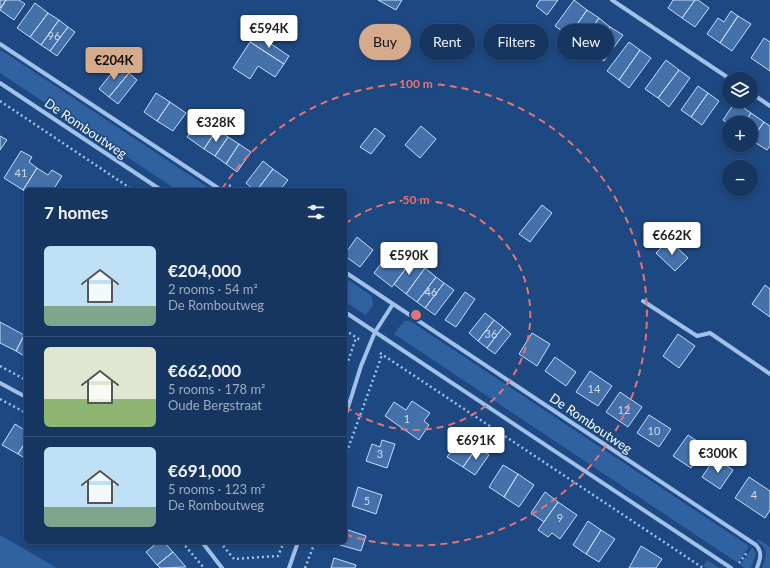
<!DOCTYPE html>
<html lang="en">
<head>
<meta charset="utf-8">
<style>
	body { margin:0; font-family:Lato,sans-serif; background:#1f3e67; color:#f1f3f6; height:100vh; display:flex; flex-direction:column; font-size:15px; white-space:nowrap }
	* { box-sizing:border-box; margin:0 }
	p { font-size:13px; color:#9eabbd }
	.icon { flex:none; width:22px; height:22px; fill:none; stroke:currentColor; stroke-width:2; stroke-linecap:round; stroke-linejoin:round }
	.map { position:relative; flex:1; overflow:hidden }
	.panel { position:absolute; left:24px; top:188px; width:323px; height:356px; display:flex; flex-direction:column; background:#163661; border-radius:6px; box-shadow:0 2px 6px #0003,0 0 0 1px #355076 }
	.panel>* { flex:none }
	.guide { position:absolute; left:359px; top:24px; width:351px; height:36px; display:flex; gap:8px }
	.tools { position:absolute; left:722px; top:72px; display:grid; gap:8px }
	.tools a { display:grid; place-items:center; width:36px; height:36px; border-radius:50%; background:#163661; box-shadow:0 2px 6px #0003,0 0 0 1px #355076; font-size:20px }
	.price { position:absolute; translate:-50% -34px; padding:0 9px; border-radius:4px; background:#fff; color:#222; font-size:13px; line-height:26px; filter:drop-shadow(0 1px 2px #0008) }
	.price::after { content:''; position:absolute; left:50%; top:24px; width:12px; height:9px; margin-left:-6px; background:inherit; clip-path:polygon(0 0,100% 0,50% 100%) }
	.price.on { background:#d6ab8b; color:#111 }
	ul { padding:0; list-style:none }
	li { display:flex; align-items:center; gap:12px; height:100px; padding:0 20px }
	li+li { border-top:1px solid #355076 }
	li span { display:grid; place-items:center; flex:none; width:112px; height:80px; border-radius:6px; color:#555 }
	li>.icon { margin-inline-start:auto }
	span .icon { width:48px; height:48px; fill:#fffc; stroke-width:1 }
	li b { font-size:17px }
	h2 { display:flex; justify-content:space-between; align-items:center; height:48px; padding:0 20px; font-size:17px }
	.pill { padding:0 14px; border-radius:18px; background:#163661; box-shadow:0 2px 6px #0003,0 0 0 1px #355076; font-size:14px; line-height:36px }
	.pill.on { background:#d6ab8b; color:#111 }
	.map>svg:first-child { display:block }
</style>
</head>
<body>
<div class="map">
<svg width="770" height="568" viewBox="0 0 770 568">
	<rect width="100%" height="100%" fill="#1d4881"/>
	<!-- green -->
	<path fill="#3061a0" d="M0,50L7,54L212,190H177L0,73Z
		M345,278L372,296L373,305L366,315L345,302Z
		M404,321H410L749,546L738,563L394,334Z
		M0,535L57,568H0Z
		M758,539L770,547V568H762C766,554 770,551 757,541Z
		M752,548L756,553L751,568H745L740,565Z
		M707,560L719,568H707L703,566Z"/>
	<!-- building -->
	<path fill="#4571ab" stroke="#c6dcf7" d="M0,0H6L0,8Z
		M6,0H19L25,4L14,20L0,10Z
		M378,0H402L396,10Z
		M540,0H558L547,15L536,6Z
		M574,0L587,10L569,36L555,26Z
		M673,0H695L682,18L668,8Z
		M695,0H698L709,8L695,27L682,18Z
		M35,3L48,13L30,37L17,28Z
		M587,10L599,18L580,44L569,36Z
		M731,11L738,16L720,43L707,34L718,18L724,22Z
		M48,13L59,20L41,45L30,37Z
		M738,16L751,24L732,51L720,43Z
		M599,18L610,27L592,52L580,44Z
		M59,20L68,27L50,51L41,45Z
		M68,27L75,32L57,56L50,51Z
		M610,27L623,35L604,61L592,52Z
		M255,33L289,56L284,64L250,42Z
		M764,38L770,42V71L751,58Z
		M250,42L284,64L275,77L258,66L250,79L233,68Z
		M629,42L640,50L619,80L607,71Z
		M640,50L651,58L629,88L619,80Z
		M666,60L679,70L658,98L645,89Z
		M118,65L129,73L109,97L99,89Z
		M679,70L690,78L669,107L658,98Z
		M129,73L137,80L118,104L109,97Z
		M698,86L708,93L691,117L681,110Z
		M156,93L170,102L157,121L144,112Z
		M708,93L719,101L702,125L691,117Z
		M170,102L186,113L173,131L157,121Z
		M735,102L751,113L745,123H729V124L723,120Z
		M751,113L764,122L751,140V123H745Z
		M201,117L217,129L204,149L187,137Z
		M764,122L770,126V146L767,150L751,140Z
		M421,126L436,139L420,158L405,145Z
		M375,128L385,136L371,154L360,147Z
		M217,129L228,137L215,156L204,149Z
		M0,136L7,140L0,150Z
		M228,137L239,144L226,164L215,156Z
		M239,144L251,152L237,172L226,164Z
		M21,151L32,157L29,162L37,168L23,190L4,178Z
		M263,161L273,169L257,190H254L246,183Z
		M37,168L48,175L52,170L62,176L53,190H26V192L23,190Z
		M273,169L288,180L280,190H257Z
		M542,205L552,213L530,242L519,234Z
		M357,237L373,250L360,267L345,256V254Z
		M669,240L688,258L675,271L656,253Z
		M395,245L413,259L392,287L374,273Z
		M413,259L425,268L406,294L394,284Z
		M425,268L436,277L417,302L406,294Z
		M436,277L444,283L425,308L417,302Z
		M444,283L454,290L435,315L425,308Z
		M765,285L770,289V317L752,304Z
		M465,292L475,299L456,327L445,320Z
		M485,313L494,320L478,341L469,333Z
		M494,320L503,327L487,348L478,341Z
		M0,322L24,335L16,351L0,343Z
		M503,327L511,334L495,354L487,348Z
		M26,332V357L16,351Z
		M532,333L550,344L537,366L519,354Z
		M678,334L695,346L679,368L663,356Z
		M555,357L576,372L566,386L545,371Z
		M590,371L612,386L598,406L576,392Z
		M620,392L642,407L628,427L606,412Z
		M412,401L430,413L424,421L429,425L419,440L385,416L394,402L406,410Z
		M649,415L671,429L659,447L637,433Z
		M15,424L26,431V441L18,454L2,445Z
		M688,435L706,447L691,468L673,456Z
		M461,437L477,447L463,467L447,457Z
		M382,440L395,444L387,468L366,461L372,444L380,447Z
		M26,441V459L18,454Z
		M477,447L489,455L475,475L463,467Z
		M715,458L733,470L720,489L702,477Z
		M503,465L518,474L504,497L489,487Z
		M518,474L534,485L519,507L504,497Z
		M749,477L770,491V510L765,518L735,498Z
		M358,487L382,495L376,514L352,506Z
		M545,492L558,502L544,522L531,513Z
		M558,502L577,515L560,539L552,533L548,537L538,530Z
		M588,521L601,530L586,554L573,545Z
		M345,529L366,536L361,551L340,545L341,542H345Z
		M601,530L615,539L599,562L586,554Z
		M158,542H164L173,552L157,565L146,552Z
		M641,546L662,559L656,568H629Z
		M173,552L186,567L160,568L157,565Z
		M334,558L356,565L355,568H331Z"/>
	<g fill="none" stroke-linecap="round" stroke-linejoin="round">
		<!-- path -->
		<path stroke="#a1c1e9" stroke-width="2.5" stroke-dasharray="2 3" stroke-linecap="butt" d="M0,101L133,190
			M229,185L236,190
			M345,330L360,340
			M380,353L703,568
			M0,366L26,380
			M345,370L356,338
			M0,399L26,413
			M345,457L382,355
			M182,542L204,568
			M220,542L234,559L278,556L284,542
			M739,563L748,551
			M305,568L315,542"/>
		<!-- street -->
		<path stroke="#a1c1e9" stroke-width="4" d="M612,0L730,79
			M0,44L221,190
			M0,83L161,190
			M751,93L770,106
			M345,272L756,545C763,553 760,559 757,568
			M643,301L697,336L710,333L770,374
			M345,312L731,568
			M0,383L26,397
			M345,417L361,366L375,332L393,304
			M202,542L222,568
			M289,568L298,542"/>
	</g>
	<!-- distance rings -->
	<g fill="none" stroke="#e47373" stroke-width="2" stroke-dasharray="7 5">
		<path d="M345 224A115 115 0 1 1 345 406"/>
		<path d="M222 189A231 231 0 1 1 347 535"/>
	</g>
	<g text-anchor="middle" stroke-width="3" stroke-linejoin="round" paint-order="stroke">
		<!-- number labels -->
		<g font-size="11" fill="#d0dcea">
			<text x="54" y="40">96</text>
			<text x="21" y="177">41</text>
			<text x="431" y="296">46</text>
			<text x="491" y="338">36</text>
			<text x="594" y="393">14</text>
			<text x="624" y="414">12</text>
			<text x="407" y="423">1</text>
			<text x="654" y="435">10</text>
			<text x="380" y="458">3</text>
			<text x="754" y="499">4</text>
			<text x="367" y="505">5</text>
			<text x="560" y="522">9</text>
		</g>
		<!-- street labels -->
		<g font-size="13" fill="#fff" stroke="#1d4881">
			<text transform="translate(86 128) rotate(34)" y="5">De Romboutweg</text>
			<text transform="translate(591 423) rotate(34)" y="5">De Romboutweg</text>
		</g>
	</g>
	<circle cx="416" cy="315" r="6" fill="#e47373" stroke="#1d4881" stroke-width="2"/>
	<g font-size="12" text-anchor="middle" font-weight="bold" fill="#e47373" stroke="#1d4881" stroke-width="3" stroke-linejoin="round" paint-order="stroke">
		<text x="416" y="88">100 m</text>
		<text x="416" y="204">50 m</text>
	</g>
</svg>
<div class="tools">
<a><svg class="icon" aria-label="layers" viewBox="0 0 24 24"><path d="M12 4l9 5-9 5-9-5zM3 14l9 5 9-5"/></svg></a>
<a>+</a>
<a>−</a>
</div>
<b class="price" style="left:269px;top:49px">€594K</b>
<b class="price on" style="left:114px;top:81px">€204K</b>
<b class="price" style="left:216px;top:143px">€328K</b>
<b class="price" style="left:672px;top:256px">€662K</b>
<b class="price" style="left:409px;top:276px">€590K</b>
<b class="price" style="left:476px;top:461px">€691K</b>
<b class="price" style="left:718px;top:474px">€300K</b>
<div class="guide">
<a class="pill on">Buy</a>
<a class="pill">Rent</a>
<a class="pill">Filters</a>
<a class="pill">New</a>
</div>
<section class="panel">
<h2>7 homes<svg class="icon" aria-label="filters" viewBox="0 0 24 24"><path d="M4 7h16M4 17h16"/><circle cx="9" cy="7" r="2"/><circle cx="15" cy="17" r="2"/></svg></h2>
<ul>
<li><span style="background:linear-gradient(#bfe0f5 75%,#7fa58c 0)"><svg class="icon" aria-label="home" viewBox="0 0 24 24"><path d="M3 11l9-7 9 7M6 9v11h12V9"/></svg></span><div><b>€204,000</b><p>2 rooms · 54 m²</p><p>De Romboutweg</p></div></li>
<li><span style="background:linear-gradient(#dfe7d0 65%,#8fb573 0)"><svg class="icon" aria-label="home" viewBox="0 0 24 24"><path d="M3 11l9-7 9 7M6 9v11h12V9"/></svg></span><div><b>€662,000</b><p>5 rooms · 178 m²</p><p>Oude Bergstraat</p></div></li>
<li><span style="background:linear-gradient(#bfe0f5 75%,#7fa58c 0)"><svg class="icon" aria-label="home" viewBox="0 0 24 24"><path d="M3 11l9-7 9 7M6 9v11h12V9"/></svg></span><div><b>€691,000</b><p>5 rooms · 123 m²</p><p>De Romboutweg</p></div></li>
</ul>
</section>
</div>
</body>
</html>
